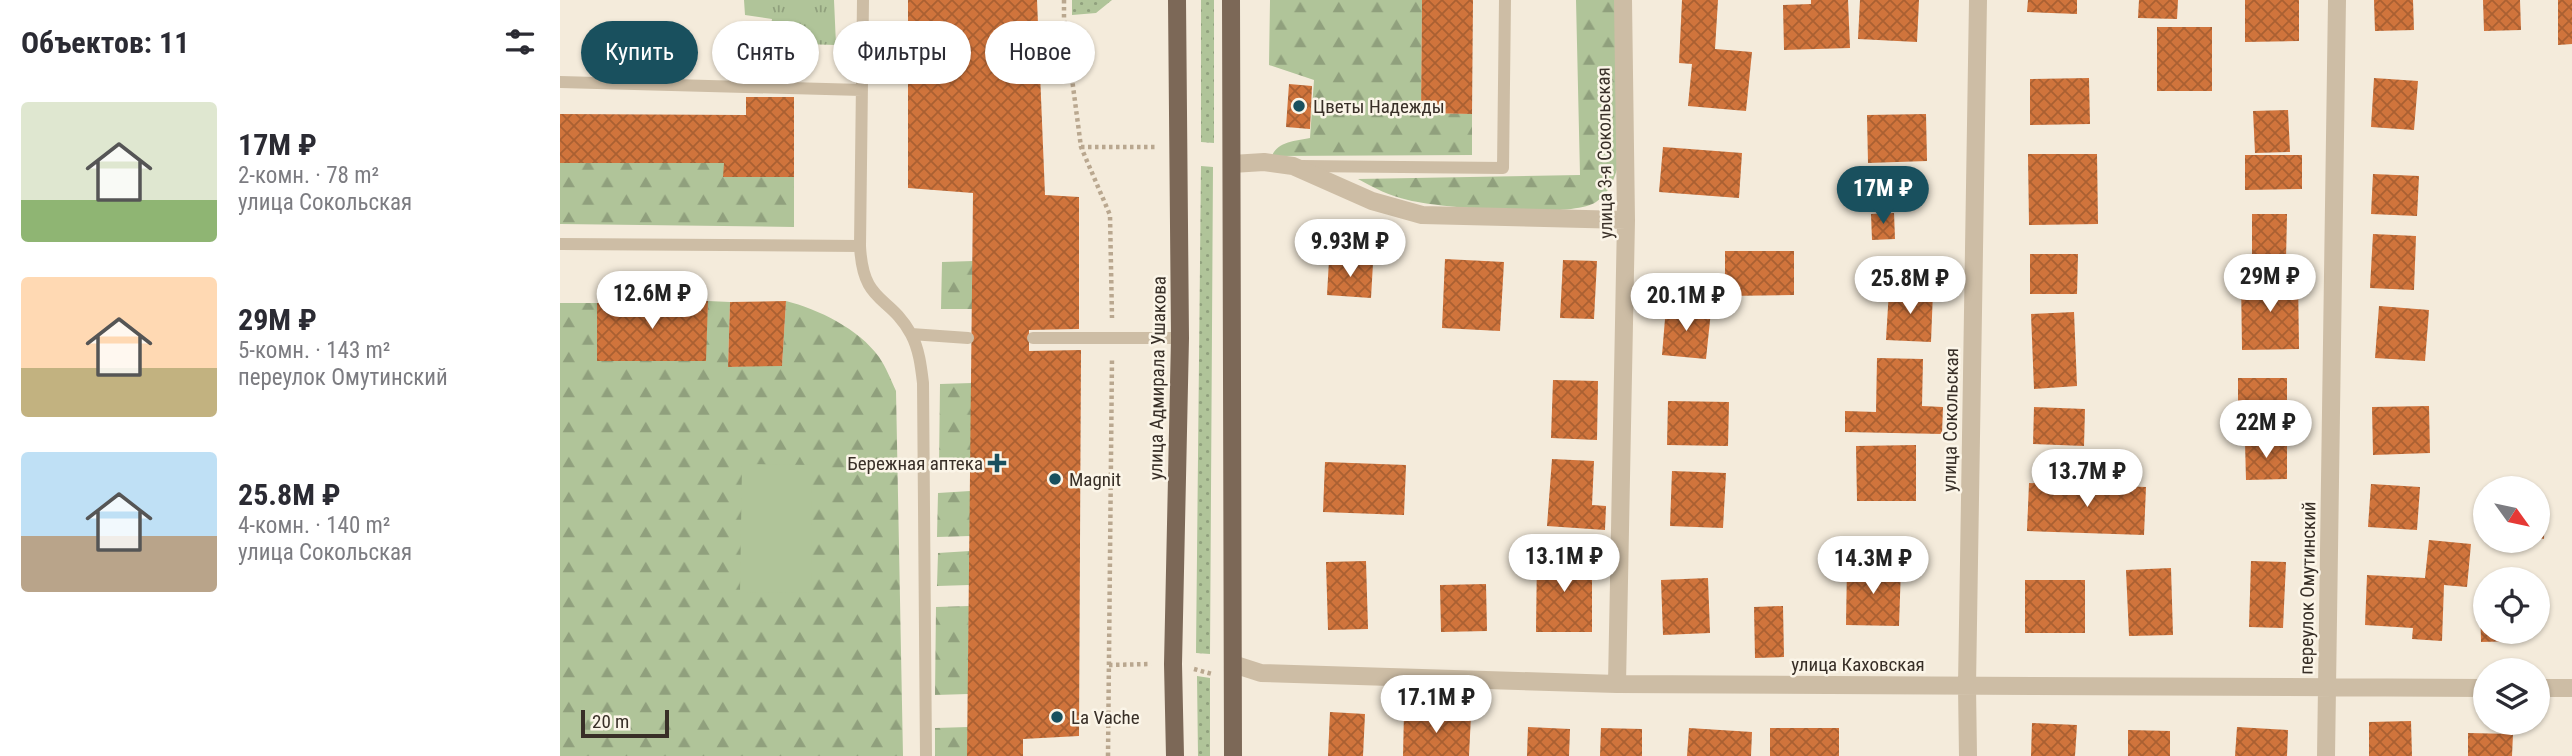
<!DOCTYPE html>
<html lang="ru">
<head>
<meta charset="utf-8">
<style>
	body { margin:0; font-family:"Roboto Condensed",sans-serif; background:#f7f7f7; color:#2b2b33; height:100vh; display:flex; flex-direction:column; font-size:26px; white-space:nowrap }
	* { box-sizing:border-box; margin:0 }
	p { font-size:23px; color:#7c7c81 }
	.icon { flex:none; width:38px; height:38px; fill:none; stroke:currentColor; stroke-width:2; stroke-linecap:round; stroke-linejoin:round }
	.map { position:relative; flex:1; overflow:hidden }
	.drawer { display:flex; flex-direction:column; background:#fff; width:560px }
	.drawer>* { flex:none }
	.hud { position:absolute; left:21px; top:21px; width:665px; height:63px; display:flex; gap:14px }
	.needle { width:46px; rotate:123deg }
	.fabs { position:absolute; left:1913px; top:476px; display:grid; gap:14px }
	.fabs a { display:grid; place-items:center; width:77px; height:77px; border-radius:50%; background:#fff; box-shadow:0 2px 5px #0004; font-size:35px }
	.scale { position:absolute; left:21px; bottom:18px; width:88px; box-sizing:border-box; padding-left:7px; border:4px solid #382f27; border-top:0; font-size:19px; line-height:24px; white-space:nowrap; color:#382f27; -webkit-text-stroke:5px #fbf5e8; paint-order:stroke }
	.price { position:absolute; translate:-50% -60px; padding:0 16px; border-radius:24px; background:#fff; color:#222; font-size:23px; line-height:46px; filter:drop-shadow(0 2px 4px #0008) }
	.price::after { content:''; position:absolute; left:50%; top:42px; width:21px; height:16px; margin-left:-10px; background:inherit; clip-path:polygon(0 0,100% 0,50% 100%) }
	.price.selected { background:#19505e; color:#fff }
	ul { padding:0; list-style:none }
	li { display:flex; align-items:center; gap:21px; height:175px; padding:0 21px }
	li span { display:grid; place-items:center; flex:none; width:196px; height:140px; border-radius:7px; color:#555 }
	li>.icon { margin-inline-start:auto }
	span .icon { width:84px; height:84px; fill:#fffc; stroke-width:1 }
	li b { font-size:30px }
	h2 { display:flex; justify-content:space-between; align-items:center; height:84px; padding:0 21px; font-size:30px }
	.chip { padding:0 24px; border-radius:32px; background:#fff; box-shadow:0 2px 5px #0004; font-size:24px; line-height:63px }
	.chip.selected { background:#19505e; color:#fff }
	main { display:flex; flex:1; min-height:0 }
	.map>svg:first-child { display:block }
</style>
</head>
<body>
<main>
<section class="drawer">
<h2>Объектов: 11<svg class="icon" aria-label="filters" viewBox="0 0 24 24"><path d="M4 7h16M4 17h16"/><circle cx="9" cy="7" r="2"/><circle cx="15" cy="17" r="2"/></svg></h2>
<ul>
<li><span style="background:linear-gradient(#dfe7d0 70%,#8fb573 0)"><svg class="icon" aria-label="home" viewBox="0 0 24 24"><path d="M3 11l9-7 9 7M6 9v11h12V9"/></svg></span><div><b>17M ₽</b><p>2-комн. · 78 m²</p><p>улица Сокольская</p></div></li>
<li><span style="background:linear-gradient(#ffd9b3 65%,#c2b280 0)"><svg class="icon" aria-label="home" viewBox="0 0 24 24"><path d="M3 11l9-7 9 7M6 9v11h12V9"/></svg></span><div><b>29M ₽</b><p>5-комн. · 143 m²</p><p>переулок Омутинский</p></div></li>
<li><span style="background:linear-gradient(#bfe0f5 60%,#b9a48a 0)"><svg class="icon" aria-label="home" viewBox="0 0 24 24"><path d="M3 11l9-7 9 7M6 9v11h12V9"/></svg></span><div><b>25.8M ₽</b><p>4-комн. · 140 m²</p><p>улица Сокольская</p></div></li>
</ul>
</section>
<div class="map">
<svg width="2012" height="756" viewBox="0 0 2012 756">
	<defs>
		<pattern id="grass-dots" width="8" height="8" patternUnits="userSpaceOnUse" patternTransform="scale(1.75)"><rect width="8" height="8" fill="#b0c499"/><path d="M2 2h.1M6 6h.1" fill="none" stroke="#90a07d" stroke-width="1.8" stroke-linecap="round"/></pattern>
		<pattern id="forest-firs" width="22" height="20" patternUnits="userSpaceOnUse" patternTransform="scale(1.75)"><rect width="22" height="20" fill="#b0c499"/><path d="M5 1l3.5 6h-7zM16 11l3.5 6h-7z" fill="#90a07d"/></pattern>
		<pattern id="park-tufts" width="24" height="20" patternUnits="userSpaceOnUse" patternTransform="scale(1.75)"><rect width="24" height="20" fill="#b0c499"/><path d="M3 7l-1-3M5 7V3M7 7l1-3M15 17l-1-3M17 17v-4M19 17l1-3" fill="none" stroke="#90a07d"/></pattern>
		<pattern id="building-cross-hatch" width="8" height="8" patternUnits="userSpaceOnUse" patternTransform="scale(1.75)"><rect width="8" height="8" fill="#d0743c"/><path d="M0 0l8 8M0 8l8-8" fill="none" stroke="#aa6032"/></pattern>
	</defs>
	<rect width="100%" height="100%" fill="#f4ebdb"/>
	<!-- grass -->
	<path fill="url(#grass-dots)" d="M512,0H552L536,13L512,15Z
		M641,0H654V143L641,142Z
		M641,166L653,167L650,654L636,653Z
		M637,676L650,678V756H638Z"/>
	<!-- forest -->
	<path fill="url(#forest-firs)" d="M710,0H862L861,113L912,114V155L712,156C718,141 736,141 750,138L754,80L709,65Z
		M1016,0H1055L1058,166C1054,180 1049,193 1036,202C1011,219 880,208 848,200C830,196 814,188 798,179L1020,175Z
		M0,163H164V177H234V227L0,224Z
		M413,261L412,309H381L382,262Z
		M148,301L170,302L168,367L222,365L226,301C258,309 299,329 319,357C326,367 331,380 336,391L343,756H0V303H37V361H145Z
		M412,383L411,466L379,468L380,384Z
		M410,491V536L377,537L378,493Z
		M410,551L409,585L377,586L378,553Z
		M409,606L408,694L375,695L376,607Z
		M408,727L407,756H375V728Z"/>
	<!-- park -->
	<path fill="url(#park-tufts)" d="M184,0H274L276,45L208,43L212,19L185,15Z"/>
	<!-- pitch -->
	<path fill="#b0c499" d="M182,464L252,465L251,593L180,592Z"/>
	<!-- building -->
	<path fill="url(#building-cross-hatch)" d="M348,0H477L485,195L519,197V329L469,330V351L521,350L519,736L463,739V756H407L413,193L348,188Z
		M862,0H913L912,114L861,113Z
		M1122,0H1158L1155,49L1192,52L1186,111L1128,106L1132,64L1119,63Z
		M1251,0H1288L1290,48L1224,50L1223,5L1251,4Z
		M1300,0H1359L1357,42L1298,39Z
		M1468,0H1517V14L1467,12Z
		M1579,0H1618L1617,19L1578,18Z
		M1685,0H1739V41L1685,42Z
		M1814,0H1853L1854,30L1815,31Z
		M1923,0H1960L1961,30L1924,31Z
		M1998,0H2012V44L1998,45Z
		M1597,27H1652V91H1597Z
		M1529,78L1530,124L1470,125V79Z
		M1814,78L1858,81L1854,130L1811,127Z
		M729,84L752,86L750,129L726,127Z
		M186,97H234V177H163L164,163H0V114L186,115Z
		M1728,110L1730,152L1695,153L1693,111Z
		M1366,114L1367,161L1308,163L1307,115Z
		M1103,147L1182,153L1179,198L1099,192Z
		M1468,154H1537L1538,224L1469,225Z
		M1685,155H1742V189L1685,190Z
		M1813,174L1859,176L1857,216L1811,214Z
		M1334,213L1335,239L1312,240L1311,214Z
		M1692,214H1727L1726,260H1692Z
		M1813,234L1856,236L1854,290L1810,288Z
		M1165,251H1234V295L1165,296Z
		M1470,254H1518L1517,294H1470Z
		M885,259L944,262L940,331L882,328Z
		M769,260L813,263L811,298L767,295Z
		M1003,260L1037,261L1034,319L1000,318Z
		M1738,277L1739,349L1682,350L1681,278Z
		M1329,290L1373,291L1371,342L1326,340Z
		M148,301L146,361H37V303Z
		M226,301L222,366L168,367L170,302Z
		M1819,306L1869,310L1865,361L1815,358Z
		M1106,307L1151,311L1146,359L1102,355Z
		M1514,312L1517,386L1474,389L1471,314Z
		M1317,358L1363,359L1362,406L1383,407L1382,434L1285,432V411L1316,412Z
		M1678,378H1727V421L1678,422Z
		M993,380L1038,381L1037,440L991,438Z
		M1108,401L1169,402L1168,446L1107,445Z
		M1869,406L1870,453L1813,455L1812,407Z
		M1474,407L1525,409L1524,446L1473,444Z
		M1727,441V479L1686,480L1685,442Z
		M1356,445V501H1297L1296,446Z
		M992,459L1034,461L1032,505L1046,506L1045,530L987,526Z
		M765,462L846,465L844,515L763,512Z
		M1112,471L1166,473L1163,528L1110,526Z
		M1469,483L1586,487L1584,535L1467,531Z
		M1811,484L1860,487L1857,530L1808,527Z
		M1978,512H1985L1984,539L1978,538Z
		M1869,540L1911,544L1907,587L1884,585L1882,641L1852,639L1853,628L1805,625L1807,575L1865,578Z
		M977,555H1032V632H976Z
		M806,561L808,629L768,630L766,562Z
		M1691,561L1726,562L1723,628L1689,627Z
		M1287,566L1341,567L1339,626L1286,625Z
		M1611,568L1613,635L1569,636L1566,570Z
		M1148,578L1150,633L1103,635L1101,580Z
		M1465,580H1525V633H1465Z
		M926,584L927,631L881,632L880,585Z
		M1920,600H1925V632H1957V641L1921,642Z
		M1223,606L1224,657L1195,658L1194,607Z
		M770,712L805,714L803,756H768Z
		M844,712L911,715L909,756H843Z
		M1851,721L1852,756H1809V722Z
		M1472,723L1517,725L1515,756H1471Z
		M968,727L1010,729L1009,756H967Z
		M1677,727L1728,730L1727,756H1675Z
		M1041,728L1082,729V756H1040Z
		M1129,728L1192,732L1191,756H1127Z
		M1210,728H1279V756H1210Z
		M1568,730L1610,731V756H1568Z
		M1908,733L1953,734L1952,756H1908Z"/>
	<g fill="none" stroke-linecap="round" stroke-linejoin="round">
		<!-- path -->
		<path stroke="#b9a78f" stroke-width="4.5" stroke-dasharray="3.5 3.5" stroke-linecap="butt" d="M504,0V18L521,147L550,215L552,318
			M521,147H597
			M549,665L591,664
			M634,669L652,674
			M548,756L552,358"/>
		<!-- lane -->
		<path stroke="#cdbda5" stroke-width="12" d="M0,82L302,90
			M741,166L943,168L945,0
			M0,244L300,246C303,305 329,294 351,334C359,349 361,366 363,383L366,756
			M300,246L303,0
			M351,334L408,338
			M473,338H620"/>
		<!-- street -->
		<path stroke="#cdbda5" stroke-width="18" d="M672,164L704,162L733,166L812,201L862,215L1066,220
			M673,664L701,673L1057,684L1925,688
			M1057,684L1066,220L1063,0
			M1978,688H2012
			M1408,756L1407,686L1418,0
			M1766,756L1777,0"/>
		<!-- primary -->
		<path stroke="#7c6857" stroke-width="18" d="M671,0L673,756
			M615,756L613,664L620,338L617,0"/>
	</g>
	<!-- markers -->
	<g fill="#19505e" stroke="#fbf5e8" stroke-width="2.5">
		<circle cx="739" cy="106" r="7"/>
		<path d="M433.5 452.5h7v7h7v7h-7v7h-7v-7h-7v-7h7z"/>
		<circle cx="495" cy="479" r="7"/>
		<circle cx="497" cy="717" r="7"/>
	</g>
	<g text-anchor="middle" stroke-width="5" stroke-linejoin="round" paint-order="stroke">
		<!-- poi labels -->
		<g font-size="19" fill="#382f27" stroke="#fbf5e8" text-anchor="start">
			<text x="753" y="113">Цветы Надежды</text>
			<text x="423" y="470" text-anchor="end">Бережная аптека</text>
			<text x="509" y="486">Magnit</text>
			<text x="511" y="724">La Vache</text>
		</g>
		<!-- street labels -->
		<g font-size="19" fill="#382f27" stroke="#fbf5e8">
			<text transform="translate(1044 153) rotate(-91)" y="7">улица 3-я Сокольская</text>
			<text transform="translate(597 378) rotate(-89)" y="7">улица Адмирала Ушакова</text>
			<text transform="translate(1390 420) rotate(-89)" y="7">улица Сокольская</text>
			<text transform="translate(1747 588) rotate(-89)" y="7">переулок Омутинский</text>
			<text x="1298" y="671">улица Каховская</text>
		</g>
	</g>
</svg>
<div class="fabs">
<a><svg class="needle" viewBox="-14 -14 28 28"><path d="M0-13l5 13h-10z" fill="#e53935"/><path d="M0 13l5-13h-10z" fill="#7c7c81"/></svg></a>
<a><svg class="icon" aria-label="locate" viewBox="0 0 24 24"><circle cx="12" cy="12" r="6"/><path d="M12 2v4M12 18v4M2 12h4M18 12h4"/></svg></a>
<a><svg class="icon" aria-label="layers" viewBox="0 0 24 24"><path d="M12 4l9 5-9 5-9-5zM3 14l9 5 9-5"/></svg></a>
</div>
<div class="scale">20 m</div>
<b class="price selected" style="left:1323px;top:226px">17M ₽</b>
<b class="price" style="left:790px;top:279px">9.93M ₽</b>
<b class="price" style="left:1710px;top:314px">29M ₽</b>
<b class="price" style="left:1350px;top:316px">25.8M ₽</b>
<b class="price" style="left:92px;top:331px">12.6M ₽</b>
<b class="price" style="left:1126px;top:333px">20.1M ₽</b>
<b class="price" style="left:1706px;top:460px">22M ₽</b>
<b class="price" style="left:1527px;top:509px">13.7M ₽</b>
<b class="price" style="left:1004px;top:594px">13.1M ₽</b>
<b class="price" style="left:1313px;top:596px">14.3M ₽</b>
<b class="price" style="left:876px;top:735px">17.1M ₽</b>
<div class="hud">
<a class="chip selected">Купить</a>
<a class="chip">Снять</a>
<a class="chip">Фильтры</a>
<a class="chip">Новое</a>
</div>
</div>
</main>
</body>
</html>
